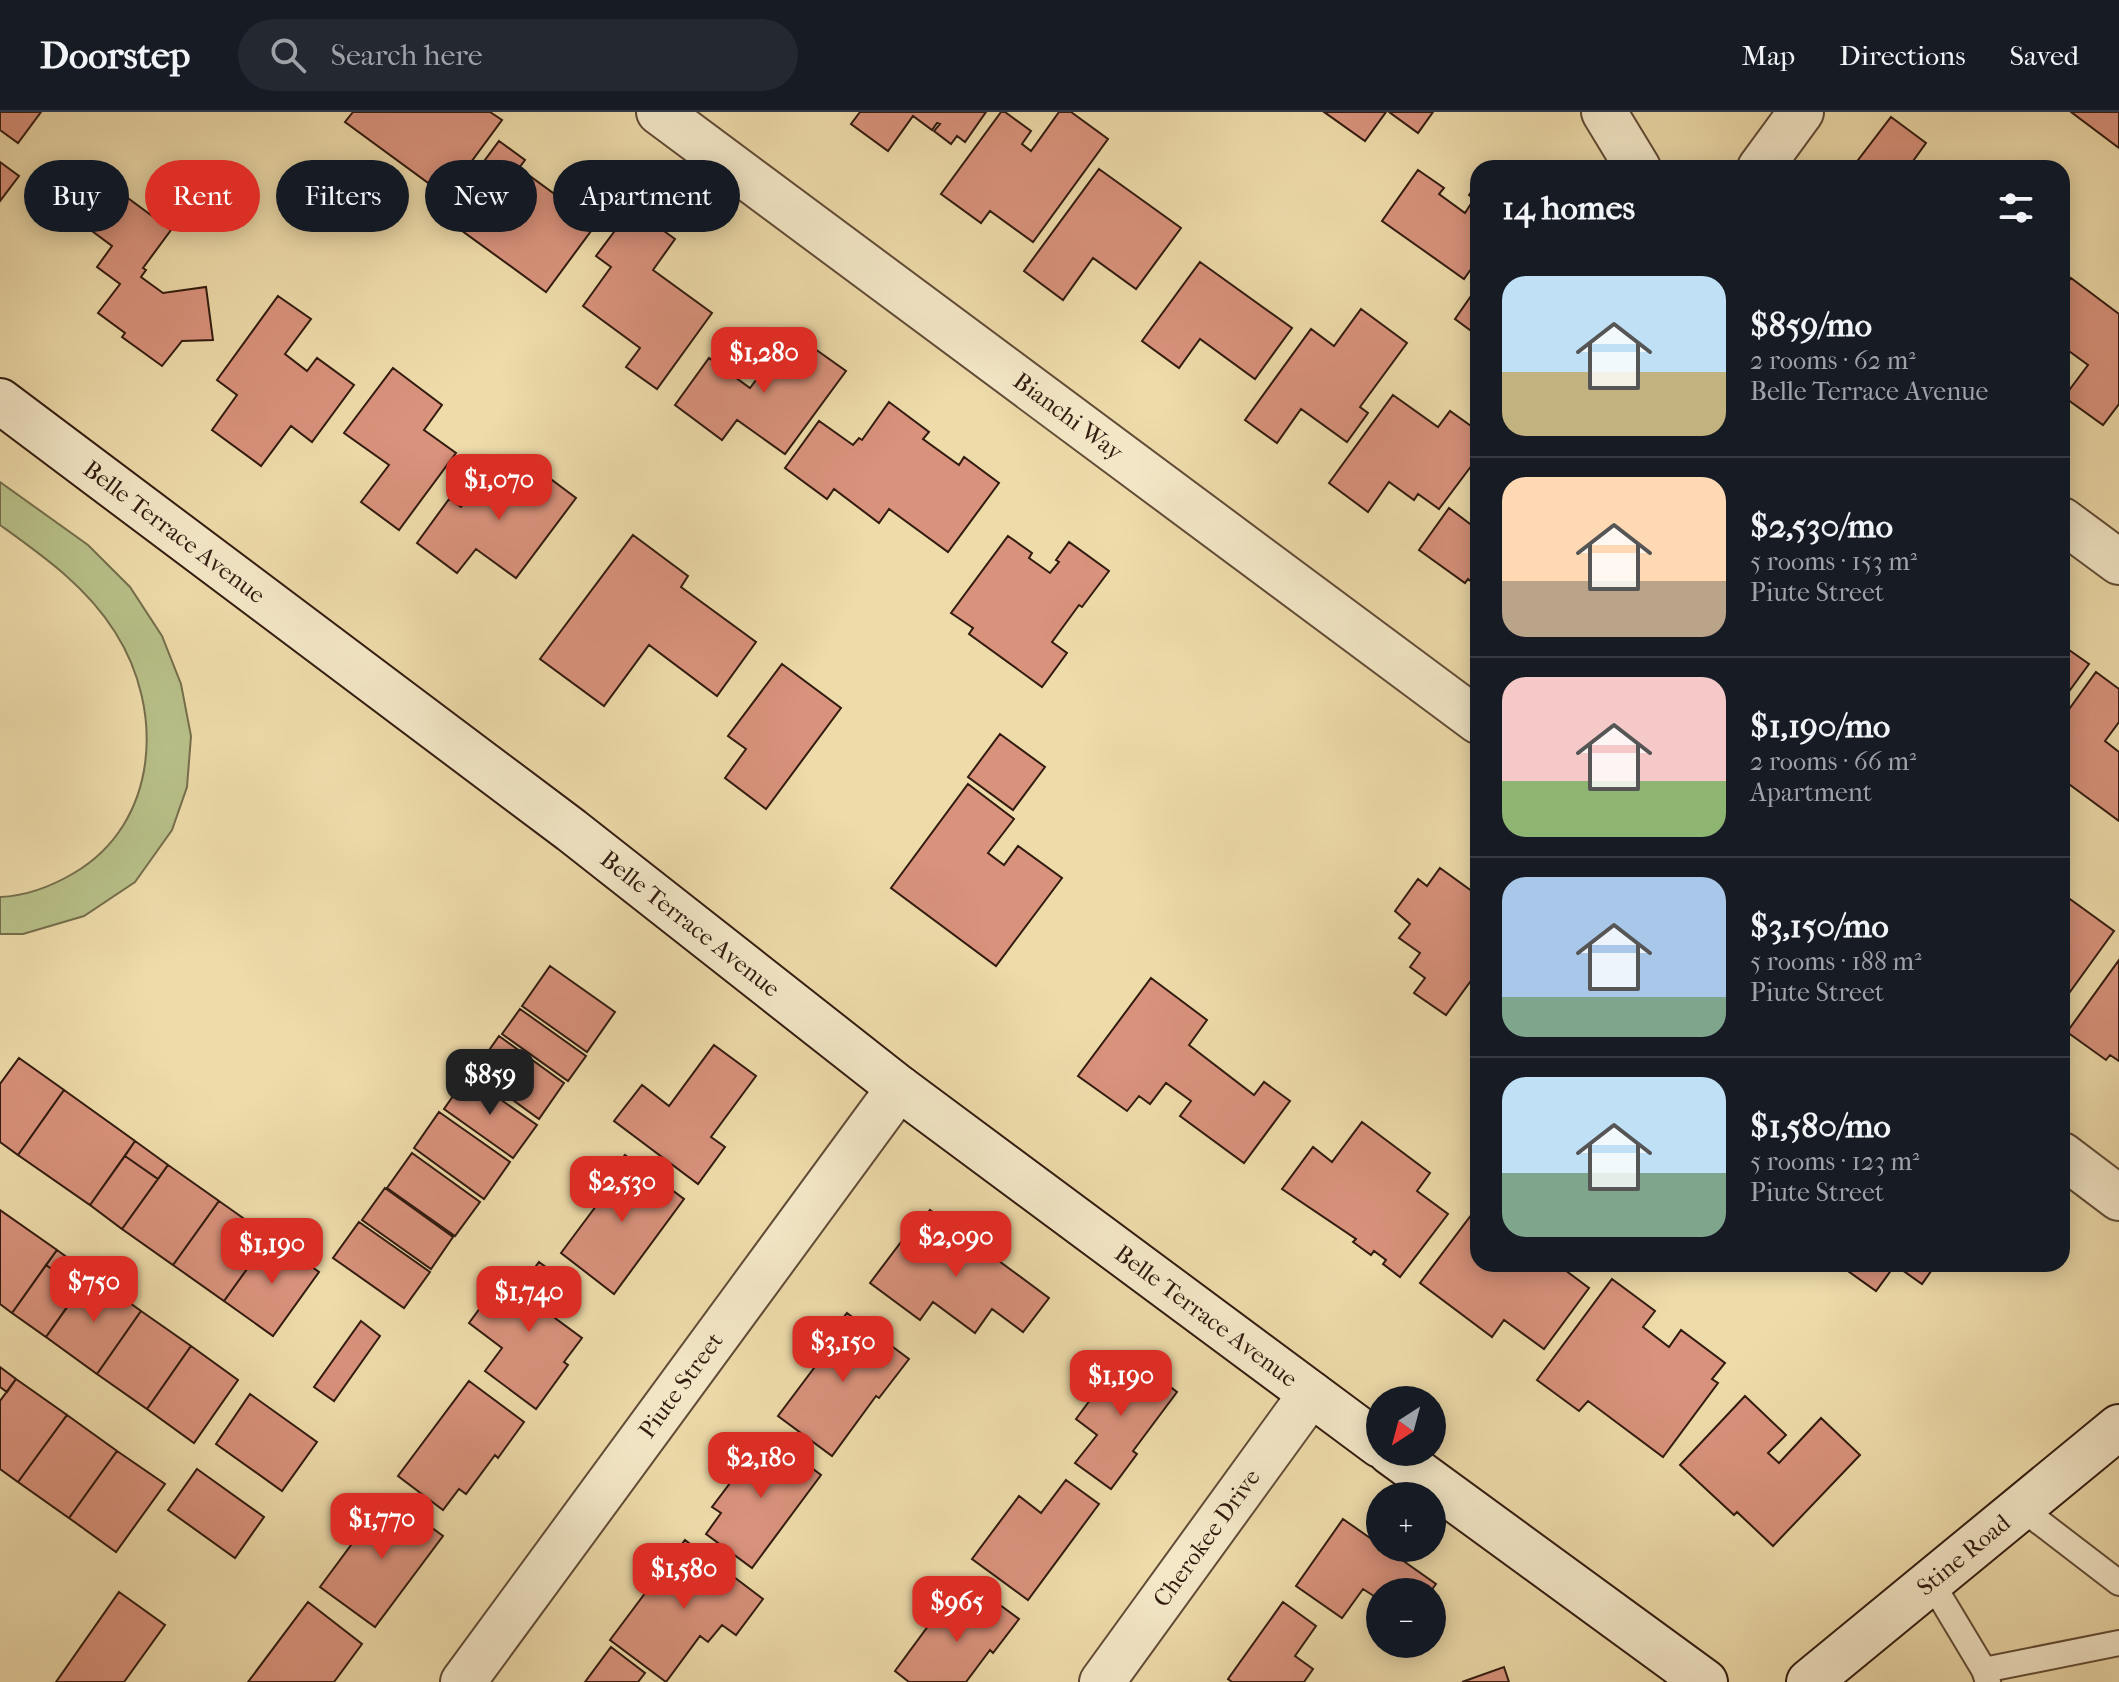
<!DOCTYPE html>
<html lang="en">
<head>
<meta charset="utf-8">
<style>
	body { margin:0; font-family:"IM FELL French Canon",serif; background:#242831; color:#f1f3f6; height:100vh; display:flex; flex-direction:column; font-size:30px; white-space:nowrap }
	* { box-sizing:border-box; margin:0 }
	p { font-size:26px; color:#9ea1a6 }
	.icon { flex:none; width:44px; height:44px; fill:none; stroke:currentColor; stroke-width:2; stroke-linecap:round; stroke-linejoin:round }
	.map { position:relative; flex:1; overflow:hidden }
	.side { position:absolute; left:1470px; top:48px; width:600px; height:1112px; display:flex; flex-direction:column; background:#171b24; border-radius:24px; box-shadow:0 4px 20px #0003 }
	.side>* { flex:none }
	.hud { position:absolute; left:24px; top:48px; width:760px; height:72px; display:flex; gap:16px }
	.needle { width:52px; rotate:216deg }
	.buttons { position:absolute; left:1366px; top:1274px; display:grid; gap:16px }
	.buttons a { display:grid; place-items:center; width:80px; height:80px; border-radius:50%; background:#171b24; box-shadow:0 4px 20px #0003; font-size:40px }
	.price { position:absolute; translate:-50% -68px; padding:0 18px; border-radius:16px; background:#d93025; color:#fff; font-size:26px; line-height:52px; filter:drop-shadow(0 2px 4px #0008) }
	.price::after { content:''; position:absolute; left:50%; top:48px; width:24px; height:18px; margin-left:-12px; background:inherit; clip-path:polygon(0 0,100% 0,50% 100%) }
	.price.selected { background:#222; color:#fff }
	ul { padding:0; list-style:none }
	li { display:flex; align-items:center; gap:24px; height:200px; padding:0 32px }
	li+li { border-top:2px solid #363941 }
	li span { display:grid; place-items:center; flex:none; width:224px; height:160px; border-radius:24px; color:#555 }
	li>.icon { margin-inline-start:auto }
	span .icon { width:96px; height:96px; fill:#fffc; stroke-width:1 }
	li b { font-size:34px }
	h2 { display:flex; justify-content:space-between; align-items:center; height:96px; padding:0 32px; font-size:34px }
	.chip { padding:0 28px; border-radius:36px; background:#171b24; box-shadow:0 4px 20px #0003; font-size:28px; line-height:72px }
	.chip.selected { background:#d93025; color:#fff }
	header { display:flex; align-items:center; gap:48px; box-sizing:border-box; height:112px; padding:0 40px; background:#171b24; border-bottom:2px solid #363941 }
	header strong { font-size:38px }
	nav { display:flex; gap:44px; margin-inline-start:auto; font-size:28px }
	.search { width:560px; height:72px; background:#242831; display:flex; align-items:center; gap:20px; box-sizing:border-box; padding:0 28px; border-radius:44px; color:#9ea1a6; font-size:30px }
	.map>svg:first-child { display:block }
</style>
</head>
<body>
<header>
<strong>Doorstep</strong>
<div class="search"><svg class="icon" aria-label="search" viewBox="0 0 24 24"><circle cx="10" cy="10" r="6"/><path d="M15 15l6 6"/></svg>Search here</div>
<nav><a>Map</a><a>Directions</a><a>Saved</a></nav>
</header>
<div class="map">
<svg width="2119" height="1570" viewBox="0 0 2119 1570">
	<rect width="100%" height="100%" fill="#eedbaa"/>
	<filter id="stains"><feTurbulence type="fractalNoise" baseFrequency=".0025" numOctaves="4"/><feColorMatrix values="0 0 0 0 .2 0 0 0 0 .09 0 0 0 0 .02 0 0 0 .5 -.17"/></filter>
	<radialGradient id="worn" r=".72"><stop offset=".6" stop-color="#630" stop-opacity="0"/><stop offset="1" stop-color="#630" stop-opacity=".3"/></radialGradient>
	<!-- green -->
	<path fill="#b8c089" stroke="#756e4c" stroke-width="2" d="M0,370L88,433L130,475L162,524L181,572L191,624L187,675L172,718L135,770L84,804L23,822H0V785C26,784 52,774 74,761C159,711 165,598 115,520C86,474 43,444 0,413Z"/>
	<!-- building -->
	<path fill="#d9927c" stroke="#321b0f" stroke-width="2" d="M0,0H41L18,31L0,18Z
		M353,0H490L502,8L446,84L345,10Z
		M860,0H986L965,30L957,24L951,32L934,19L940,12L937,11L932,18L913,4L888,39L851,12Z
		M1001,0H1005L1031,19L1022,32L1031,39L1059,0H1071L1108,27L1033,130L990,99L981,111L941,82Z
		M1324,0H1386L1365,29Z
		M1389,0H1433L1418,21Z
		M2071,0H2119V36Z
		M1891,5L1926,31L1908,56H1852Z
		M499,29L525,48L519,56L556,83L574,58L614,88L546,180L443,105Z
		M0,50L19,64L0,89Z
		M1099,57L1181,116L1136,177L1093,146L1063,188L1024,159Z
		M1418,58L1444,76L1439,82L1465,101L1474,87L1469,83L1478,70V147L1464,167L1382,109Z
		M113,75L171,118L143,156L146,158L141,165L163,181L206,175L213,228L182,229L162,254L122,225L125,221L98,201L120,172L97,155L112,134L84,113Z
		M632,96L675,127L653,158L712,201L657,277L626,255L640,236L583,194L611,155L596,144Z
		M1200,150L1292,216L1255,267L1200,227L1179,256L1142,229Z
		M2071,166L2119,202V292L2103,313L2064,285L2088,253L2062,234V179Z
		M1478,174V224L1455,207Z
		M278,184L311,207L285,242L307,259L317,246L354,273L312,330L291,314L261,354L212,318L237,283L217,268Z
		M1361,197L1407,231L1360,295L1368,301L1347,330L1301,297L1277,331L1245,308L1311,217L1334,234Z
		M794,222L846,259L785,342L737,308L722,328L675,293L709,246L750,276L767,253L770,255Z
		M393,256L442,293L424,318L456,341L399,418L361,390L389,353L344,321Z
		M1393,283L1438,315L1450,299L1478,319V345L1439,397L1418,382L1414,388L1389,370L1368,400L1329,371Z
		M889,290L929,320L923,327L959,353L964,345L999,371L948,440L889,397L879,411L834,377L827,387L785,356L819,309L853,333L859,326L862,328Z
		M528,350L576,386L516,466L476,437L457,461L417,431L449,387L461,395L485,363L507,378Z
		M1449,396L1478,418V475L1468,467L1465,471L1419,438Z
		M633,423L688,464L681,475L756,530L717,584L649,533L604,594L540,547Z
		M1008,424L1032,441L1029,446L1050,461L1059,450L1056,448L1069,430L1109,459L1082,495L1079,493L1052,530L1067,541L1042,575L969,522L973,516L951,501Z
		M2062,533L2089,552L2062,589Z
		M782,552L841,596L766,697L725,666L746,637L728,624Z
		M2096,560L2119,577V610L2105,629L2119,640V709L2062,667V607Z
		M1000,622L1045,655L1013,698L968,665Z
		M968,672L1014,707L988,741L1004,753L1018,734L1062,766L996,854L891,776Z
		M1440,756L1476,782L1478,779V859L1446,903L1414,881L1425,866L1410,855L1420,841L1399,826L1410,812L1395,799L1418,767L1427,774Z
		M2063,782L2114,819L2062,891V783Z
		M2119,848V949L2110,943L2106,948L2067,920Z
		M550,854L615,900L587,940L522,894Z
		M1151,866L1207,908L1189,933L1254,983L1264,970L1290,989L1244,1051L1180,1004L1191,989L1166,971L1150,992L1139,984L1127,999L1078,964Z
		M520,897L586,944L568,969L502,922Z
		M499,924L564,971L539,1007L474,960Z
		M714,933L756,964L711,1025L725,1035L698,1072L614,1009L642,973L669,994Z
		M19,946L64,978L18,1043L0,1030V972Z
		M467,964L537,1013L513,1046L444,997Z
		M64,978L135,1029L90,1093L18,1043Z
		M439,1000L510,1050L484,1087L414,1036Z
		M1362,1010L1430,1061L1417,1079L1448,1102L1400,1165L1383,1152L1386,1148L1374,1139L1371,1143L1353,1130L1356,1127L1282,1077L1313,1035L1332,1050Z
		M135,1029L168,1053L158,1067L125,1044Z
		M412,1041L480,1090L455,1124L387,1076Z
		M625,1043L684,1087L614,1182L561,1141L605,1082L599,1077Z
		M125,1044L158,1067L122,1117L90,1093Z
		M168,1053L219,1089L173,1153L122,1117Z
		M385,1076L453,1125L431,1157L362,1108Z
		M219,1089L270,1125L224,1189L173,1153Z
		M1478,1094V1152H1557L1589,1176L1544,1237L1504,1208L1492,1225L1420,1171Z
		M0,1098L57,1138L12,1201L0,1192Z
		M930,1098L1049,1186L1023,1220L992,1197L975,1221L933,1190L920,1208L870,1171L901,1130L904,1133Z
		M359,1110L430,1160L404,1196L333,1146Z
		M270,1125L319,1160L273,1224L224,1189Z
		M57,1138L90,1162L80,1177L46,1153Z
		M539,1150L576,1177L555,1206L582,1226L564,1250L568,1253L536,1297L485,1259L502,1236L469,1211L500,1169L516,1181Z
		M1838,1152H1936L1922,1172L1895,1153L1876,1179Z
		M46,1153L80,1177L46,1225L12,1201Z
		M90,1162L141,1199L97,1262L46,1225Z
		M1612,1167L1655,1199L1643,1215L1669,1235L1681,1218L1725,1251L1712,1267L1718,1271L1663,1345L1588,1289L1579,1299L1537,1268Z
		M141,1199L191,1234L147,1297L97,1262Z
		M847,1201L909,1247L879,1286L876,1284L832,1344L778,1304L823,1244L817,1240Z
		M361,1209L380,1224L334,1289L314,1275Z
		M191,1234L238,1268L194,1331L147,1297Z
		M1125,1241L1177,1280L1133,1339L1137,1342L1111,1377L1075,1351L1097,1323L1076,1307Z
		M0,1255L16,1267L7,1280L0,1275Z
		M16,1267L67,1303L18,1370L0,1357V1289Z
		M469,1269L524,1310L498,1346L495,1343L466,1382L459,1377L443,1398L398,1364Z
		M250,1282L317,1330L282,1379L216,1332Z
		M1745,1284L1786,1323L1768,1341L1779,1351L1821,1306L1860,1343L1773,1434L1737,1400L1734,1403L1680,1353Z
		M67,1303L117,1339L69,1406L18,1370Z
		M767,1322L821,1363L752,1456L706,1422L721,1401L712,1395Z
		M117,1339L165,1372L116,1440L69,1406Z
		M197,1357L264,1405L235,1446L168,1398Z
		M1066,1368L1099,1392L1028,1488L972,1447L1019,1384L1041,1401Z
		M388,1383L443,1424L375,1515L320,1475Z
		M1343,1407L1380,1433V1436H1385L1436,1472L1430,1480H1380V1488L1363,1477L1342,1506L1296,1474Z
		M685,1428L763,1487L736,1523L722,1513L708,1530L700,1524L666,1570L610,1528Z
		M119,1480L165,1513L124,1570H56Z
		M985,1482L1019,1507L993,1541L990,1538L966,1570H909L895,1559L940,1498L961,1513Z
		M308,1490L362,1532L334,1570H248Z
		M1283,1490L1316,1514L1295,1544L1313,1557L1304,1570H1232L1228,1567Z
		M611,1535L645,1561L638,1570H585Z
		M1504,1555L1509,1570H1462Z"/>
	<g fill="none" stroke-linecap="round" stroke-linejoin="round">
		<!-- lane casing -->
		<g stroke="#614b36" stroke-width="28">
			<path id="lane" d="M2020,1395L2119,1471
				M1930,1468L1984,1558L1988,1570
				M1984,1558L2119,1531"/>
		</g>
		<!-- street casing -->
		<g stroke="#614b36" stroke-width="48">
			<g id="street">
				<path id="s1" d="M659,0L1478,609"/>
				<path d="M1604,0L1638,56"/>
				<path d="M1760,56L1801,0"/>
				<path d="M2062,408L2119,450"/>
				<path d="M2062,1043L2119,1086"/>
				<path id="s2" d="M463,1570L899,976"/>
				<path id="s3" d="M1102,1570L1311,1282"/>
			</g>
		</g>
		<!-- secondary casing -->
		<g stroke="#321b0f" stroke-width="48">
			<g id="secondary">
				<path id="s4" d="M0,289L571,718L899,976L1380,1333"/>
				<path d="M1390,1340L1705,1570"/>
				<path id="s5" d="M1809,1570L2119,1315"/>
			</g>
		</g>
		<!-- lane -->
		<use href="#lane" stroke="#f4e8c8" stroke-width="24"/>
		<!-- street -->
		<use href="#street" stroke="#f4e8c8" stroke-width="44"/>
		<!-- secondary -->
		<use href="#secondary" stroke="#f4e8c8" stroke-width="44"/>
	</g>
	<g text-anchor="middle" stroke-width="8" stroke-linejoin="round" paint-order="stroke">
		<!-- street labels -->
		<g font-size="24" fill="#321b0f" stroke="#f4e8c8">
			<text dy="8" stroke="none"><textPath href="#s1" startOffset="510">Bianchi Way</textPath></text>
			<text dy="8" stroke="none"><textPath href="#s4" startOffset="218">Belle Terrace Avenue</textPath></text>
			<text dy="8" stroke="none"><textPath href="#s4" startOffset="866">Belle Terrace Avenue</textPath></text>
			<text dy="8" stroke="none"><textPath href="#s4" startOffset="1514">Belle Terrace Avenue</textPath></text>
			<text dy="8" stroke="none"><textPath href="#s2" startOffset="368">Piute Street</textPath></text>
			<text dy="8" stroke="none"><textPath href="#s3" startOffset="178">Cherokee Drive</textPath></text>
			<text dy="8" stroke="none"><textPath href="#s5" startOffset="200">Stine Road</textPath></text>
		</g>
	</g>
	<rect width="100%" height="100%" filter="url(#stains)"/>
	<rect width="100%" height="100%" fill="url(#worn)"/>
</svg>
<div class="buttons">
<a><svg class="needle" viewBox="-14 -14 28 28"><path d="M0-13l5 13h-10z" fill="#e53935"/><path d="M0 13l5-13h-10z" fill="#9ea1a6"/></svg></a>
<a>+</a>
<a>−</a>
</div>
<b class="price" style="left:764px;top:283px">$1,280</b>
<b class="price" style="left:499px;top:410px">$1,070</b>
<b class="price selected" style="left:490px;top:1005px">$859</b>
<b class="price" style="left:622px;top:1112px">$2,530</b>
<b class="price" style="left:956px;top:1167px">$2,090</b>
<b class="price" style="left:272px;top:1174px">$1,190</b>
<b class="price" style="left:94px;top:1212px">$750</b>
<b class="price" style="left:529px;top:1222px">$1,740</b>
<b class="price" style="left:843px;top:1272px">$3,150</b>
<b class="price" style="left:1121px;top:1306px">$1,190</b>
<b class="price" style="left:761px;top:1388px">$2,180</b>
<b class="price" style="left:382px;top:1449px">$1,770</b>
<b class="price" style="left:684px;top:1499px">$1,580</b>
<b class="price" style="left:957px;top:1532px">$965</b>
<div class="hud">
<a class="chip">Buy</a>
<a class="chip selected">Rent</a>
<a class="chip">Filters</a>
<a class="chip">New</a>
<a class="chip">Apartment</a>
</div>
<section class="side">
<h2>14 homes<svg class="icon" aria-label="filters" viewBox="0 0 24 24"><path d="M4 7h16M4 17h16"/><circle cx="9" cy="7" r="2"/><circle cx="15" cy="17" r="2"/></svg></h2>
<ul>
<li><span style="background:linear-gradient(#bfe0f5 60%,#c2b280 0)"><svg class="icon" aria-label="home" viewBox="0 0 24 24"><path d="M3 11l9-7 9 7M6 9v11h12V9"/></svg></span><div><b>$859/mo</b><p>2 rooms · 62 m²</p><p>Belle Terrace Avenue</p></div></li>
<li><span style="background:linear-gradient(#ffd9b3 65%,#b9a48a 0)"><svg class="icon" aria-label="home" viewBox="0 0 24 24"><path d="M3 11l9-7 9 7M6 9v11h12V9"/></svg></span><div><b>$2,530/mo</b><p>5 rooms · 153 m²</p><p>Piute Street</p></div></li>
<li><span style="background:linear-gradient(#f6c9c9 65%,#8fb573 0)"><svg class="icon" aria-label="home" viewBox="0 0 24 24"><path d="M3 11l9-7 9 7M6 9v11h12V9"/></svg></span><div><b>$1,190/mo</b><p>2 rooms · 66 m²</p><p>Apartment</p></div></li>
<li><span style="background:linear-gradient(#a9c7e8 75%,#7fa58c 0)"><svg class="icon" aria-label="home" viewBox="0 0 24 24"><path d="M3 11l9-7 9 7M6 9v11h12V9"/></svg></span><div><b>$3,150/mo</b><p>5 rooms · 188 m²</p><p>Piute Street</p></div></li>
<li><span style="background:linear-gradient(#bfe0f5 60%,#7fa58c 0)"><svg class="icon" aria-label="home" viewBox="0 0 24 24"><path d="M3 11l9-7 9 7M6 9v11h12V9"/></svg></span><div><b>$1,580/mo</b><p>5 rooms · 123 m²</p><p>Piute Street</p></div></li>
</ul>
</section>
</div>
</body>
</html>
